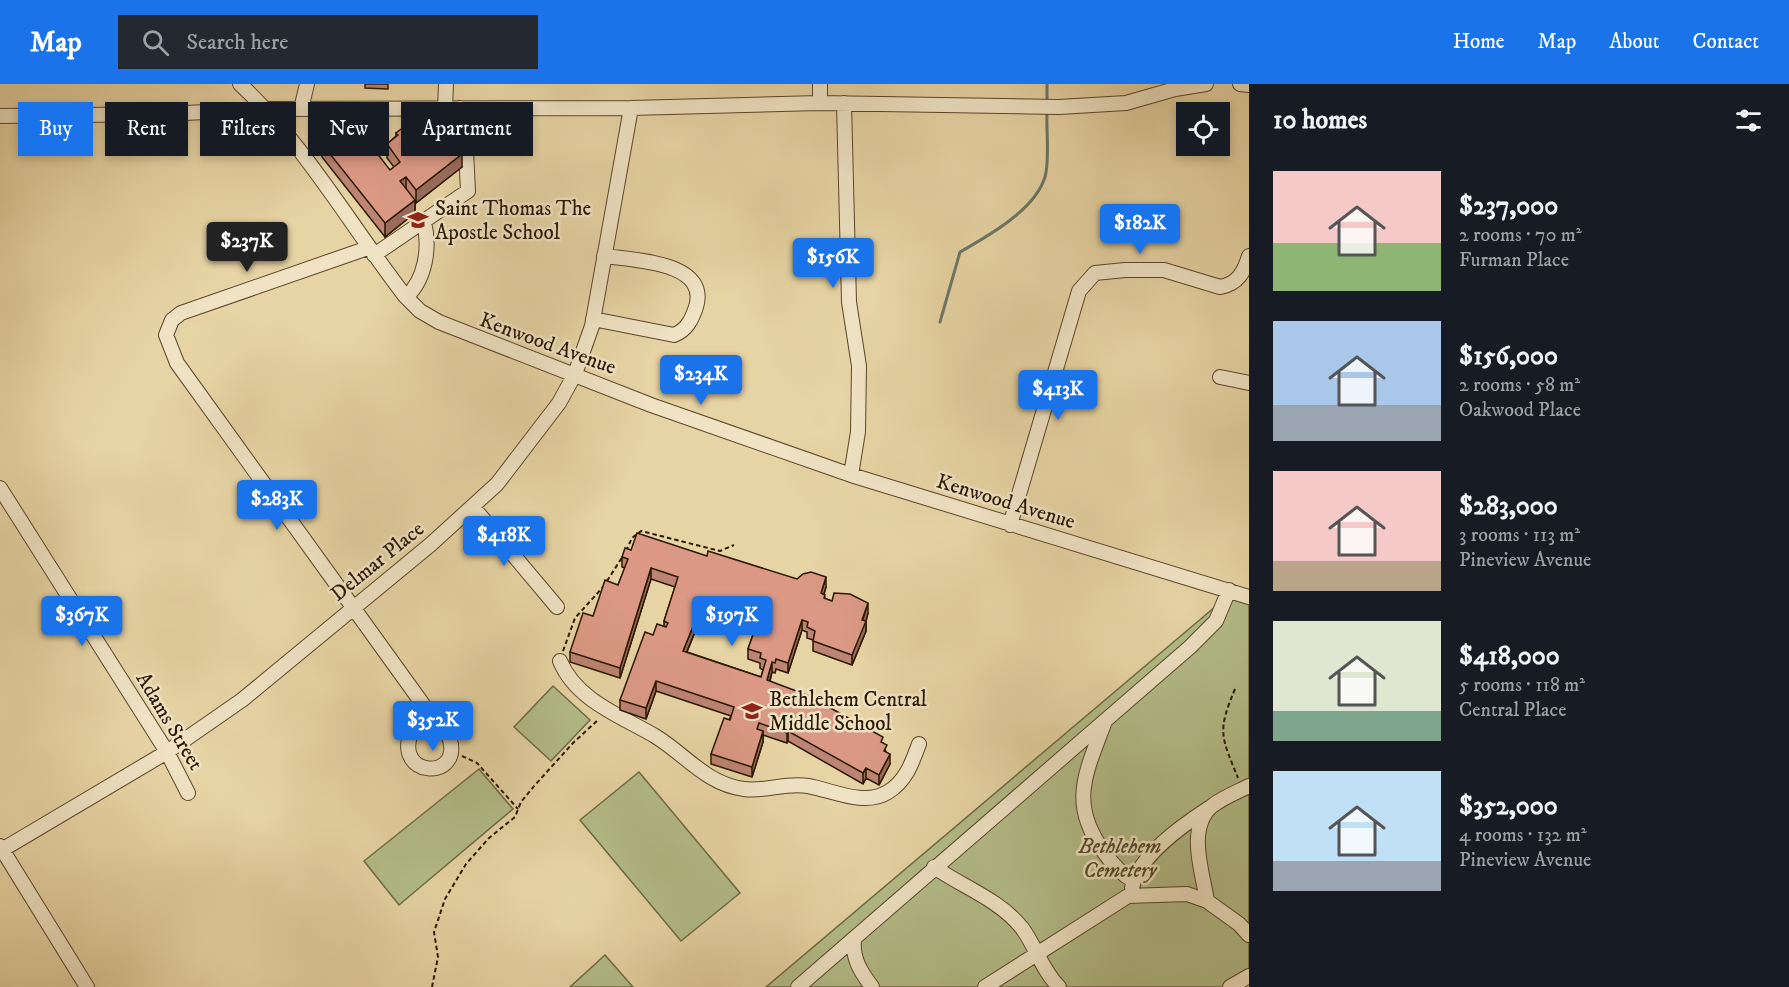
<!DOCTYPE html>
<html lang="en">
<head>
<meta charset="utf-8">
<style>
	body { margin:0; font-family:"IM FELL DW Pica",serif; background:#242831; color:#f1f3f6; height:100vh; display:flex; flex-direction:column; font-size:22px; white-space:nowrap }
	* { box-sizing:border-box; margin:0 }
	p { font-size:20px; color:#9ea1a6 }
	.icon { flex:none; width:33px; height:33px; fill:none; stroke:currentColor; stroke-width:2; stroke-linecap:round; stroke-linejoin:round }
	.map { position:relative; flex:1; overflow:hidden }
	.details { display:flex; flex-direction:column; background:#171b24; width:540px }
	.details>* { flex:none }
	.banner { position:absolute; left:18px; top:18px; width:570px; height:54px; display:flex; gap:12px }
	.tools { position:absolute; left:1176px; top:18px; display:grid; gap:12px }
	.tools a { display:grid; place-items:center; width:54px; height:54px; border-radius:0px; background:#171b24; box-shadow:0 3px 9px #0003; font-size:30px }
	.price { position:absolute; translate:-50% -51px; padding:0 14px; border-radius:6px; background:#1a73e8; color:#fff; font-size:20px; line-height:39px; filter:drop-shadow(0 2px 3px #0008) }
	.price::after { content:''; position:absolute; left:50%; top:36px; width:18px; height:14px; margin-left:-9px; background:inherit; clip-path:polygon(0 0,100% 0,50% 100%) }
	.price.active { background:#222; color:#fff }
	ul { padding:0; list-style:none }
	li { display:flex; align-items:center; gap:18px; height:150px; padding:0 24px }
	li span { display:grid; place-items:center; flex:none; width:168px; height:120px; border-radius:0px; color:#555 }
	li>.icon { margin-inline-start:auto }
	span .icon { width:72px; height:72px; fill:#fffc; stroke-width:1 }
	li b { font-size:26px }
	h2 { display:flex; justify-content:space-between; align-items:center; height:72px; padding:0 24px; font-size:26px }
	.chip { padding:0 21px; border-radius:0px; background:#171b24; box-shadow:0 3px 9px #0003; font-size:21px; line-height:54px }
	.chip.active { background:#1a73e8; color:#fff }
	header { display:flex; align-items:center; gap:36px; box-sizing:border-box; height:84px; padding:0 30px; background:#1a73e8; color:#fff }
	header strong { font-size:28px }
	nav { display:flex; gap:33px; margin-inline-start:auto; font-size:21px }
	.search { width:420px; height:54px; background:#242831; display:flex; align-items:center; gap:15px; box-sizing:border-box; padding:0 21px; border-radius:0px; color:#9ea1a6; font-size:22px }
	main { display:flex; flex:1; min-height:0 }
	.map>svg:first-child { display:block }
</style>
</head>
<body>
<header>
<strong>Map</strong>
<div class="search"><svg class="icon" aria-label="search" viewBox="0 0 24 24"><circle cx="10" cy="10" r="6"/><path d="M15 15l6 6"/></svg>Search here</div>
<nav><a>Home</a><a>Map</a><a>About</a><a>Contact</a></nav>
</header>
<main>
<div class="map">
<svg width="1249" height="903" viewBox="0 0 1249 903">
	<rect width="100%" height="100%" fill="#e7d4a4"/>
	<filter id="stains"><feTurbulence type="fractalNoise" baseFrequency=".00333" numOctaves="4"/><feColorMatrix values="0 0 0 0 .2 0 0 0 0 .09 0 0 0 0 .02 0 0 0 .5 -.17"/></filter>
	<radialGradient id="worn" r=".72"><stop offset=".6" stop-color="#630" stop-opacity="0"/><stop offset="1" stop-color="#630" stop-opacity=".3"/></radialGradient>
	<!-- green -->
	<path fill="#b3bd88" stroke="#6f6a44" stroke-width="1.5" d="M1229,511L1249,519V896L1237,903H766Z
		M553,602L590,636L551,677L514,643Z
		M479,685L513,725L399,821L364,777Z
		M639,688L740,809L681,857L580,736Z
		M605,871L633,903H570Z"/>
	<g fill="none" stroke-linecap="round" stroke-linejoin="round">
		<!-- stream -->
		<path stroke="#6c7768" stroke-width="3" d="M1047,18V0
			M940,238L960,168C988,152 1035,126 1045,93C1050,76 1046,46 1047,28"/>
		<!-- minor casing -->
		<g stroke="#5a462a" stroke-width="16">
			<path id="minor" d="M240,0C305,61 351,142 405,212L420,227L439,238L651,321L851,391L1249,513
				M820,0V19
				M1240,0L1249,1
				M844,19L849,218L859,282L858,348L851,391
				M445,24L446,0
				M301,25L307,0
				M0,32L165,30L266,25L631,24L820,19L1059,23L1126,19L1175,5L1206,0
				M368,164L181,229L172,236L166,251L177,279L427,626
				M374,171L468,107L466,67L460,24
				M406,213C426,195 430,163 424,138
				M593,235L674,251C687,246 692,235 696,223C710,177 631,176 604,172
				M1220,293L1249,299
				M0,404L167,668L188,709
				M473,423L557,523
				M1010,441L1079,207L1095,189L1125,186H1164L1220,203C1238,200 1244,188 1249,172
				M560,577C576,616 621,632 655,652C685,670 706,700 744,705C766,708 785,698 808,702C832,706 864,723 888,708C906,697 912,679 919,660
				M427,626C434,634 447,645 450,656C461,697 394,693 411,649C414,641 422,633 427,626Z
				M1105,637C1086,689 1068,719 1104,768C1112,780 1121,790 1134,797
				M0,762L87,903
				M0,767L167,668L242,616L430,461L497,400L559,319L575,290L592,242L631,24
				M934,783C963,803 1000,816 1022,844C1036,863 1042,886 1059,903
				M1132,804C1138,772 1183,741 1209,724
				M1207,817C1203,789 1186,744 1212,722C1222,714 1237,708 1249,702
				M854,855C852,875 861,888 872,903
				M798,903L1190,563L1216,537L1229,506
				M985,903L1128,812L1187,810L1207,817L1239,840L1249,851
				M1230,903L1249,892"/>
		</g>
		<!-- path -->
		<path stroke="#2b1701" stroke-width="2" stroke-dasharray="4.5 3" stroke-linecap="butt" d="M626,467L632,454L641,447L720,467L734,461
			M607,497L623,472
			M563,567L575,534L604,502
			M1235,605C1217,648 1221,652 1238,694
			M462,672L477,679L518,725
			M432,903L438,873L434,848L445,815L466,780L489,754L515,733L521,718L535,701L573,659L599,635"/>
		<!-- minor -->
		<use href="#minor" stroke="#efe3c4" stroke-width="14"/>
	</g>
	<!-- wall -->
	<path fill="#bc8472" stroke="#2b1701" stroke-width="1.5" fill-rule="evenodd" d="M365,0H388V5L365,4Z
		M396,49L462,83L416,119L415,118V129L385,153L322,73V60L390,86L394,83L387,74V60L396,52Z
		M631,466L707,472L826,503L824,510L825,515L868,529L866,537V547L852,581L813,567V556L807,554V548L802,546L788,589L776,585L775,589L772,588L770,597L883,659L890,680L879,701L866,694L863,700L788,657L787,659L763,651V658L752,693L711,680V670L731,632L656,607L646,635L620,626V616L653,551L664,542V537L675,503L651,495L620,594L570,578V568L593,532L618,501L625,484L622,483V473ZM703,528L755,546L748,565V575L760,579V584L763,586L761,593L687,568Z"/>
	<!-- shaded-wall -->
	<path fill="#996b5d" stroke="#2b1701" stroke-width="1.5" d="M462,70V83L416,119V106Z
		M406,93V107L400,97Z
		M415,116V129L385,153V139Z
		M651,484V495L620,594V584Z
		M826,493V503L821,520V509Z
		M703,518V528L683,577V567Z
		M868,519V529L866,537V547L852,581V571Z
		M802,536V546L788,589V579Z
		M772,578V588L767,606V596Z
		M656,597V607L646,635V624Z
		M763,647V658L752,693V683Z
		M788,647V657L787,659V649Z
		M890,670V680L879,701V691Z
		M866,684V694L863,700V689Z"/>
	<!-- building -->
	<path fill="#db9985" stroke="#2b1701" stroke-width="1.5" fill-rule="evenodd" d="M423,28L435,44L440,41L462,70L416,106L406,93L400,97L415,116L385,139L322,60L352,37L390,86L400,78L387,60L398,51L396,49Z
		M637,449L707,472L708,467L797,495L803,490L811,488L826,493L821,509L825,511L824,514L832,517L834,509L850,510L868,519L862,536L866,537L852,571L813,557L815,547L807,543L808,538L802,536L788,579L776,575L775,579L772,578L767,596L807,611L883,653L881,658L887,661L884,667L890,670L879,691L866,684L863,689L788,647L787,649L759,639L757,645L763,647L752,683L711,670L724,634L730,636L734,623L656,597L646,624L620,616L645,548L653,551L657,540L666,543L668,539L664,537L678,493L651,484L620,584L570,568L583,529L593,532L605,496L618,501L628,475L622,473L625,464L631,466ZM703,518L758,536L748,565L761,569L760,574L766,576L761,593L683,567Z"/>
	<!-- icons -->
	<defs>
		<g id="school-bare" transform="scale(1.62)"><path d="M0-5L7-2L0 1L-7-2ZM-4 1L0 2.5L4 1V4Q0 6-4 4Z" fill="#8f2418" stroke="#efe3c4" stroke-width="2.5" paint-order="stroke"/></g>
	</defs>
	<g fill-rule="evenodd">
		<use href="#school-bare" x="418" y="136"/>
		<use href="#school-bare" x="752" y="627"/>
	</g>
	<g text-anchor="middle" stroke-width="5" stroke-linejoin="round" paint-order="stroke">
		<!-- poi labels -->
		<g font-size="21" fill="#2b1701" stroke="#efe3c4" text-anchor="start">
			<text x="435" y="131">Saint Thomas The<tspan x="435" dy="24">Apostle School</tspan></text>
			<text x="769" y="622">Bethlehem Central<tspan x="769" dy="24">Middle School</tspan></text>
		</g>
		<!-- street labels -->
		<g font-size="21" fill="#2b1701" stroke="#efe3c4">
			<text transform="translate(548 259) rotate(20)" y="7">Kenwood Avenue</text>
			<text transform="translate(1006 417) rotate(17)" y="7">Kenwood Avenue</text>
			<text transform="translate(377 477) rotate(-39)" y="7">Delmar Place</text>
			<text transform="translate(170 637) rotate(59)" y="7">Adams Street</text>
		</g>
		<!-- park labels -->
		<g font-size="21" font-style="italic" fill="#54492a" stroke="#efe3c4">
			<text x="1120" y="769">Bethlehem<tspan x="1120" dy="24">Cemetery</tspan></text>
		</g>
	</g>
	<rect width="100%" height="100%" filter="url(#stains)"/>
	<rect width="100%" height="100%" fill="url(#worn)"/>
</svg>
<div class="tools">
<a><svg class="icon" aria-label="locate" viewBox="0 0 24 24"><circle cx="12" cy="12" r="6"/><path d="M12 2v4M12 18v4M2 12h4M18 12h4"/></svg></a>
</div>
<b class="price" style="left:1140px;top:171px">$182K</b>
<b class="price active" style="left:247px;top:189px">$237K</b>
<b class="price" style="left:833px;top:205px">$156K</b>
<b class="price" style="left:701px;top:322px">$234K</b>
<b class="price" style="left:1058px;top:337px">$413K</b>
<b class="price" style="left:277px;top:447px">$283K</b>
<b class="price" style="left:504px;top:483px">$418K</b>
<b class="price" style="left:82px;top:563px">$367K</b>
<b class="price" style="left:732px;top:563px">$197K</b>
<b class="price" style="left:433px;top:668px">$352K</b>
<div class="banner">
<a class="chip active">Buy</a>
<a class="chip">Rent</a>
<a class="chip">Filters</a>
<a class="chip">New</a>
<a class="chip">Apartment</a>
</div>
</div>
<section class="details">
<h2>10 homes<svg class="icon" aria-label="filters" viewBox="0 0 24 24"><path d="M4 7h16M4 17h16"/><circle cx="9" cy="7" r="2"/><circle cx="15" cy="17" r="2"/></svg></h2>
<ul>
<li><span style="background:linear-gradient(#f6c9c9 60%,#8fb573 0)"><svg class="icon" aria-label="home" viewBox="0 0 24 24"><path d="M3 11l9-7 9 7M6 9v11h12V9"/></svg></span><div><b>$237,000</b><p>2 rooms · 70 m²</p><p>Furman Place</p></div></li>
<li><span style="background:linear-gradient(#a9c7e8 70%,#9aa5b1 0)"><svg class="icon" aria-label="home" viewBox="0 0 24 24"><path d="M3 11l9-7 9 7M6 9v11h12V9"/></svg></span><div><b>$156,000</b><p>2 rooms · 58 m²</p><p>Oakwood Place</p></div></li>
<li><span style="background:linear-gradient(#f6c9c9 75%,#b9a48a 0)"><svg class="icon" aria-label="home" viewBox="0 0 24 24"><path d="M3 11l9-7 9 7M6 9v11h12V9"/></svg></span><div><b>$283,000</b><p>3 rooms · 113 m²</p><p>Pineview Avenue</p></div></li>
<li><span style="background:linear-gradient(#dfe7d0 75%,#7fa58c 0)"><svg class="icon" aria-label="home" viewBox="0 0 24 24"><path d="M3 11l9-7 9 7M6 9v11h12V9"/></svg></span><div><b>$418,000</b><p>5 rooms · 118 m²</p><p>Central Place</p></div></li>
<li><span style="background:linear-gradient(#bfe0f5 75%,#9aa5b1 0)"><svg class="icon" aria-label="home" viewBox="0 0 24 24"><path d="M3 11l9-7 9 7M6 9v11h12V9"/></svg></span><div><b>$352,000</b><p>4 rooms · 132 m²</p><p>Pineview Avenue</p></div></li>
</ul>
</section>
</main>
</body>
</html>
